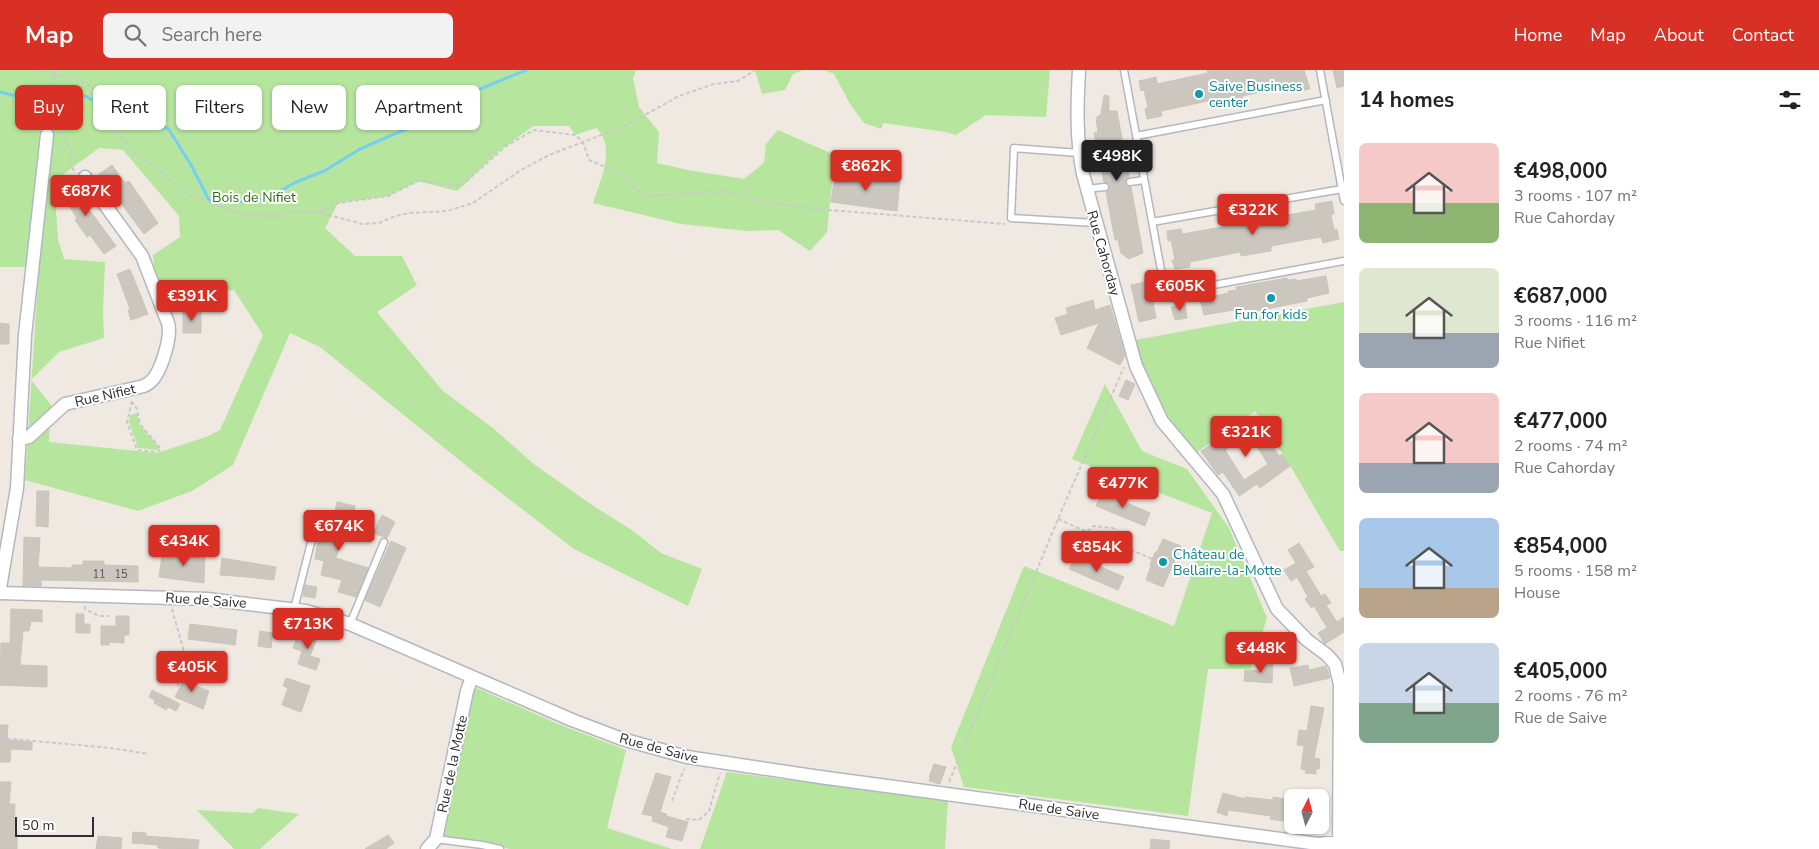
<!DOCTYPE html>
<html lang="en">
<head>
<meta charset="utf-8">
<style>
	body { margin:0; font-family:"Nunito Sans",sans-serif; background:#f2f2f2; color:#222; height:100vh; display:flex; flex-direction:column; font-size:19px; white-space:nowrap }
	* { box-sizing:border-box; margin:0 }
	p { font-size:16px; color:#767676 }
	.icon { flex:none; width:28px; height:28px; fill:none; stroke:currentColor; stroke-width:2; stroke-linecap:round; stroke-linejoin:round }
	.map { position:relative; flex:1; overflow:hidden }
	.details { display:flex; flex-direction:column; background:#fff; width:475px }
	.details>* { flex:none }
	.top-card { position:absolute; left:15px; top:15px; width:475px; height:45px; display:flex; gap:10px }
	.needle { width:32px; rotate:6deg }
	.tools { position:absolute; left:1284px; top:719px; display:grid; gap:10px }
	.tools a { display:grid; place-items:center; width:45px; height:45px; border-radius:8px; background:#fff; box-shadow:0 1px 4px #0004; font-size:25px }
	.scale { position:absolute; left:15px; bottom:12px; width:79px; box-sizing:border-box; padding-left:5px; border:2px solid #2e2e2e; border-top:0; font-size:14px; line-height:18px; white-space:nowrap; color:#2e2e2e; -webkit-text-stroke:4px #fff; paint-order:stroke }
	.price { position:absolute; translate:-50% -42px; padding:0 11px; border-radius:5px; background:#d93025; color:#fff; font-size:16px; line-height:32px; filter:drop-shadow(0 1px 2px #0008) }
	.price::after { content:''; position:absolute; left:50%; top:30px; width:15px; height:11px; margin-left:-8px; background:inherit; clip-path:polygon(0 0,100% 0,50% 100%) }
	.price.on { background:#222; color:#fff }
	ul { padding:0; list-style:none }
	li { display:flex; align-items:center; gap:15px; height:125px; padding:0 15px }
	li span { display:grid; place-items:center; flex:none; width:140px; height:100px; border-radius:8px; color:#555 }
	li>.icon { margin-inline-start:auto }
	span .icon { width:60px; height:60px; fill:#fffc; stroke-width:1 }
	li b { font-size:21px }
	h2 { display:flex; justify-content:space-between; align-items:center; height:60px; padding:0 15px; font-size:21px }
	.tag { padding:0 18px; border-radius:8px; background:#fff; box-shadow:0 1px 4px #0004; font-size:18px; line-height:45px }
	.tag.on { background:#d93025; color:#fff }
	header { display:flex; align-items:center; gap:30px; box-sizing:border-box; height:70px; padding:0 25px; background:#d93025; color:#fff }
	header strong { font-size:24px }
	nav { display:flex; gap:28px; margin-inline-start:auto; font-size:18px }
	.search { width:350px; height:45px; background:#f2f2f2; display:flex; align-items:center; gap:12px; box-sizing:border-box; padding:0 18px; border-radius:8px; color:#767676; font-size:19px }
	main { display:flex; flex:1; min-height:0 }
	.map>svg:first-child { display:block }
</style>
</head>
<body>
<header>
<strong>Map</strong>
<div class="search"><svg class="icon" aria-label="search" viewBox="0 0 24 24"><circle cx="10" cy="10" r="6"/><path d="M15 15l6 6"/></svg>Search here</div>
<nav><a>Home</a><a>Map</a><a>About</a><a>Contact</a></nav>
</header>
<main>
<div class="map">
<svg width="1344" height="779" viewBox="0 0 1344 779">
	<rect width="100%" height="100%" fill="#efe9e1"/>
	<!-- green -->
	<path fill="#b6e59e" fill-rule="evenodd" d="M0,0H636L633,8L639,37L659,62L657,93L688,100L744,109L764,93L766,74L778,60L835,85L827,162L810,181L778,160L748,161L681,154L593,133C600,111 617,77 596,58L575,65L569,56H533L499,81L457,121L418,111L388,126L338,133L325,158L355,186H402L417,215L377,242L443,321L493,358L535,395L595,437L632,460L661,483L702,499L688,536L574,479L474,402L320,277L290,263L233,395L192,421L138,441L25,410L39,195L52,52L44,53L26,197H0ZM99,78L123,80L179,146L180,167L153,185L154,197L162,221L208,223L234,220L263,265L220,360L206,367L157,383L49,372L51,335L31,310L59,282L104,268L103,241L105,192L64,189L58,169L54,111Z
		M755,0H803L793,4L785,20L762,24Z
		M824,0H1050L1046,47L986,45L956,65L946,62L883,53L881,59L864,53L850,34L834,4Z
		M1344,232V481H1340L1291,397L1255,341L1193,385C1169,349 1146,312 1135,270Z
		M1105,314L1142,381L1187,399L1229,458L1267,548L1251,599H1208L1188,746L964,717L951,677L1024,496L1174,556L1212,443L1072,389Z
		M137,343L139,354L160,378L157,380L138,378L129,352L130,345Z
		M477,618L558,654L626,680L607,758L672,779H510L442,765L473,622Z
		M727,702L948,730L945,779H700Z
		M258,738L299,744L260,779H234L197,740L253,743Z"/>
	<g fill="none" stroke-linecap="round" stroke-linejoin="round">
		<!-- stream -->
		<path stroke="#75cff0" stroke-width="3" d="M0,22L20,27L69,24L85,26L124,46L144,57L168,58L191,95L209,130L234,132L269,128L294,113L324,101L360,79L466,33L478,20L526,0"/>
	</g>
	<!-- building -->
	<path fill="#cbc7bf" stroke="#cbc5ba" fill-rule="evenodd" d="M1207,0H1304L1310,19L1295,22L1294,15L1242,26L1243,28L1213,34V30L1161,41L1162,46L1147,49L1145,39L1148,38L1144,20L1141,21L1139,11L1156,7L1157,14L1208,3Z
		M1333,0H1344V16L1337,18Z
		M1104,25L1109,26V41H1117L1129,107L1126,110L1125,113L1131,117L1143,183L1129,189L1121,183L1118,170H1115L1106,122L1109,119L1110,116L1107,113L1104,112L1094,63H1098L1096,48L1101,44Z
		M112,95L125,113L129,111L158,153L144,164L99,104Z
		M835,103L900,111L897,141L831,132Z
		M66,108L116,176L104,184L90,165L87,167L75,150L77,148L56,115Z
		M1332,131L1334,144L1331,145L1334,160L1337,159L1339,169L1323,173L1321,167L1271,176V181L1241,186L1240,182L1190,192V197L1175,199L1172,190H1175L1171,170L1168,171L1167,161L1181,159L1182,164L1234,155V151L1264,145L1265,149L1316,140L1315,134Z
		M130,199L148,244L131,250L128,240L130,239L117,204Z
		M1326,206L1329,223L1307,228V231L1241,244L1240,239L1204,245L1200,229L1229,223L1228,221L1237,220L1236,217L1287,208L1288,210L1296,209V211Z
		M1149,211L1156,248L1139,252L1131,215Z
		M1093,230L1095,240L1110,235L1125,286L1120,295L1087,278L1099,253L1061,265L1055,248L1068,244L1066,238Z
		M1185,234L1187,248L1175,250L1171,237Z
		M183,240H201V263H183Z
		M0,253L9,254V274H0Z
		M1126,310L1135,314L1128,330L1119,326Z
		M1248,349L1251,353L1256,350L1279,386L1282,384L1290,396L1260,418L1257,414L1239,426L1223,402L1218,405L1201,381L1239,357L1238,355ZM1249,364L1268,394L1244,410L1225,380Z
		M37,421H49L48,457L36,456Z
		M1102,422L1150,443L1145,456L1096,436Z
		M337,432L355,436L351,455L344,454L336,488L368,498L356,527L338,522L342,510L321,505L324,491L315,489L320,457L324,458L326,450L333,451Z
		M382,445L395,452L387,468L373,463Z
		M24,467L40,468L38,497L72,498V495H83V491H104V495L138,496V512L41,510V516H23Z
		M1163,469L1181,476L1163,517L1146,510L1151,496L1150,495L1155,482H1157Z
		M391,471L406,478L380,537L365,530Z
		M1299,473L1314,497L1306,501L1321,526L1325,524L1331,533L1326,535L1337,552L1344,547V562L1325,574L1318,563L1327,558L1314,536L1311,538L1305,529L1308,527L1297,507L1291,511L1284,500L1296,493L1288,480Z
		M177,480L205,483L204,513L159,507L162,486L176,488Z
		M1076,486L1124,507L1118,520L1069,499Z
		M222,488L276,497L274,510L247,507L220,505Z
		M305,515L317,517L315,528L303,526Z
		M11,539L42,540V552L31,551L29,561H23L20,595L47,596V617L0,615L1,573H10Z
		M76,544H84V554H90V563H76Z
		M116,546H129V565H124V573L110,572L109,575H101V556H116Z
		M190,554L237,560L235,575L188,569Z
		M311,558L320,561L310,586L320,589L316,600L298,594L302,581L293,578L297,568L306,571Z
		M260,561L273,563L271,578L258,576Z
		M1265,589H1273L1272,613L1244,611L1245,600L1264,601Z
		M1308,595L1309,600L1326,596L1330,608L1294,616L1290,598Z
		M186,606L198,612L196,616L209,621L203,639L175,627Z
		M286,608L310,616L301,642L282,635L288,618L283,616Z
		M152,620L180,634L176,641L168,637L166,640L154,633L155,630L149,627Z
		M1311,636L1324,638L1314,688L1320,689L1319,699H1316V704L1305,703L1306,700L1301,699L1304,676L1297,675L1299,660L1307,661Z
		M0,655H8L7,670L32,672V680L11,679L10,692H0Z
		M934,694L946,697L940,714L929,711L930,708L929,707Z
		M656,703L671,707L660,742L667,744L666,746L688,752L682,771L666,767L669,757L652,751L653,746L642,744Z
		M0,712H11L9,734H15L14,764H17V779H0Z
		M1305,719L1328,722V728H1304Z
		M1223,723L1245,729V727L1273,730V727L1286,729L1283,751L1270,749L1271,746L1228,740L1227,746L1217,742Z
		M133,762L146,763V766L199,770L198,779H169L158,778V775L132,773Z
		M388,765L394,773L386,779H365Z
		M98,766L122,768L121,779H96Z
		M1151,769L1170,771L1169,779H1150Z"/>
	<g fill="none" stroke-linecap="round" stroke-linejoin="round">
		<!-- lane casing -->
		<g stroke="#b4b7c1" stroke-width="9">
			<path id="lane" d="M1124,0L1164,216L1168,222H1175L1344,191
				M1320,0L1344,131
				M1136,66L1326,30
				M1079,83L1014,78L1011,148L1095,153
				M1130,112L1144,110
				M1086,119L1105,117
				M1152,152L1342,119
				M294,539L315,457
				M350,554L384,472
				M436,769L482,775L500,779"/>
		</g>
		<!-- street casing -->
		<g stroke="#b4b7c1" stroke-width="15">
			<path id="street" d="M1079,0C1077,35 1076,69 1083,104L1136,296L1162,351L1223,424L1277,539L1307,570L1327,585L1335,594L1340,614L1339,779
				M19,369L29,367L65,334L144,316C148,314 151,312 154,308C162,297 172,266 168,253L142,186L85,107
				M0,518L17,418L25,265L47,65
				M0,523L207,529L306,541L350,554L572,650L622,669L687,687L820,707L1318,774L1339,772L1344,770
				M427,779L436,769L467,621L472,607"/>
		</g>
		<!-- path -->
		<path stroke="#c9c9c9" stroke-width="2" stroke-dasharray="4 2.5" stroke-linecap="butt" d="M37,0L78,10L101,22L111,39L117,62L137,85L159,100L188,124L241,144L275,146L298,141L318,142L362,154L379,153L395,146L410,143L447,141L473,133L521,100L549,85L625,56L679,26L714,14L738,11L755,0
			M49,55L55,0
			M60,62L72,82L71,96L75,102
			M318,142L338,133L388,126L418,111L461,116L506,76L534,60L575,65L583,72L589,90L615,101L644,126L728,121L762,132L829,140L1005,154
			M132,331L127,352L137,380L157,382L161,379L140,354L137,339L132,332
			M1058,449L1087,462L1093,456L1113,458L1129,470V479L1152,489
			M1087,462C1085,485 1120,498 1129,479
			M1173,498L1198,510
			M85,536V539L99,546H109
			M172,539L188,596L177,617
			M0,668L111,678L149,684
			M949,712L1058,449L1124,297
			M672,731L684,699
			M686,749L699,750L709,741L720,703"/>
		<!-- lane -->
		<use href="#lane" stroke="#fff" stroke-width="6"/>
		<!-- street -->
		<use href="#street" stroke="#fff" stroke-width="12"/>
	</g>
	<!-- markers -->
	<g fill="#0f9aa8" stroke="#fff" stroke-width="2">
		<circle cx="1199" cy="24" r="5"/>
		<circle cx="1271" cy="228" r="5"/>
		<circle cx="1163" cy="492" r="5"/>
	</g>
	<g text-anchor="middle" stroke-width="4" stroke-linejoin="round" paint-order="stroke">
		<!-- number labels -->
		<g font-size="11" fill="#555452">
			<text x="99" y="508">11</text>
			<text x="121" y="508">15</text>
		</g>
		<!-- culture labels -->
		<g font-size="14" fill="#0d838f" stroke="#fff" text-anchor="start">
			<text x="1209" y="21">Saive Business<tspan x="1209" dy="16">center</tspan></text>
			<text x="1271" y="249" text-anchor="middle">Fun for kids</text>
			<text x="1173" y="489">Château de<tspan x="1173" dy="16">Bellaire-la-Motte</tspan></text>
		</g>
		<!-- park labels -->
		<g font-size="14" fill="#2c6e1b" stroke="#fff">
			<text x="254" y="132">Bois de Nifiet</text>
		</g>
		<!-- street labels -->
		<g font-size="14" fill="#2e2e2e" stroke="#fff">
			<text transform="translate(1104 183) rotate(74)" y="5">Rue Cahorday</text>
			<text transform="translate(105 325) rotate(-13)" y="5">Rue Nifiet</text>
			<text transform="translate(206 530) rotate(4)" y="5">Rue de Saive</text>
			<text transform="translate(659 678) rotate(15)" y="5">Rue de Saive</text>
			<text transform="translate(452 694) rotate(-78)" y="5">Rue de la Motte</text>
			<text transform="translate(1059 739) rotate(8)" y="5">Rue de Saive</text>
		</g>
	</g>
</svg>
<div class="tools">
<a><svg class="needle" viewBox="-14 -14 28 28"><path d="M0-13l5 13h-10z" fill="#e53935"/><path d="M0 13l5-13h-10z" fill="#767676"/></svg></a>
</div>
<div class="scale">50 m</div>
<b class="price on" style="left:1117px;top:112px">€498K</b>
<b class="price" style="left:866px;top:122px">€862K</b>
<b class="price" style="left:86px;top:147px">€687K</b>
<b class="price" style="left:1253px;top:166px">€322K</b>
<b class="price" style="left:1180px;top:242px">€605K</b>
<b class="price" style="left:192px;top:252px">€391K</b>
<b class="price" style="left:1246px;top:388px">€321K</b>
<b class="price" style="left:1123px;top:439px">€477K</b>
<b class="price" style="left:339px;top:482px">€674K</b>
<b class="price" style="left:184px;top:497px">€434K</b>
<b class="price" style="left:1097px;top:503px">€854K</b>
<b class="price" style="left:308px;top:580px">€713K</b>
<b class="price" style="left:1261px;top:604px">€448K</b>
<b class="price" style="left:192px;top:623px">€405K</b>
<div class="top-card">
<a class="tag on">Buy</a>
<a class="tag">Rent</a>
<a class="tag">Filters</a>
<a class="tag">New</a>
<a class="tag">Apartment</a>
</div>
</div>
<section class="details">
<h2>14 homes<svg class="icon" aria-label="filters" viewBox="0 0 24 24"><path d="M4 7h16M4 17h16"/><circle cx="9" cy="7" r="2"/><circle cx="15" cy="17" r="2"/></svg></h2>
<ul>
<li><span style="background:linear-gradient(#f6c9c9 60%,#8fb573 0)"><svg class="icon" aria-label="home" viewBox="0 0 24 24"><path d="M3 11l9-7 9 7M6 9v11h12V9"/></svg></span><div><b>€498,000</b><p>3 rooms · 107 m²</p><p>Rue Cahorday</p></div></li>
<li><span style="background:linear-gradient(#dfe7d0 65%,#9aa5b1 0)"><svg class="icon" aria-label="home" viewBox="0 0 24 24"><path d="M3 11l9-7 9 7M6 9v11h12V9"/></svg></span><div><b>€687,000</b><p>3 rooms · 116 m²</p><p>Rue Nifiet</p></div></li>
<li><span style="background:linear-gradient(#f6c9c9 70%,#9aa5b1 0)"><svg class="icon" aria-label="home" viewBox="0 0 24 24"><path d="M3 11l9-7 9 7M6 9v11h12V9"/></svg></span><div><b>€477,000</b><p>2 rooms · 74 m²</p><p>Rue Cahorday</p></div></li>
<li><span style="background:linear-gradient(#a9c7e8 70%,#b9a48a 0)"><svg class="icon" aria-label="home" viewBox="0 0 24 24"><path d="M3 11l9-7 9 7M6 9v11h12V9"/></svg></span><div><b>€854,000</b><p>5 rooms · 158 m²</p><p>House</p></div></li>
<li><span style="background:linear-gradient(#c9d6e8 60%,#7fa58c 0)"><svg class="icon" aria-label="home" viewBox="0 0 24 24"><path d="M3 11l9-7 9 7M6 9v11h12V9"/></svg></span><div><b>€405,000</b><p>2 rooms · 76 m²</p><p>Rue de Saive</p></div></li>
</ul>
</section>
</main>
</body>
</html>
